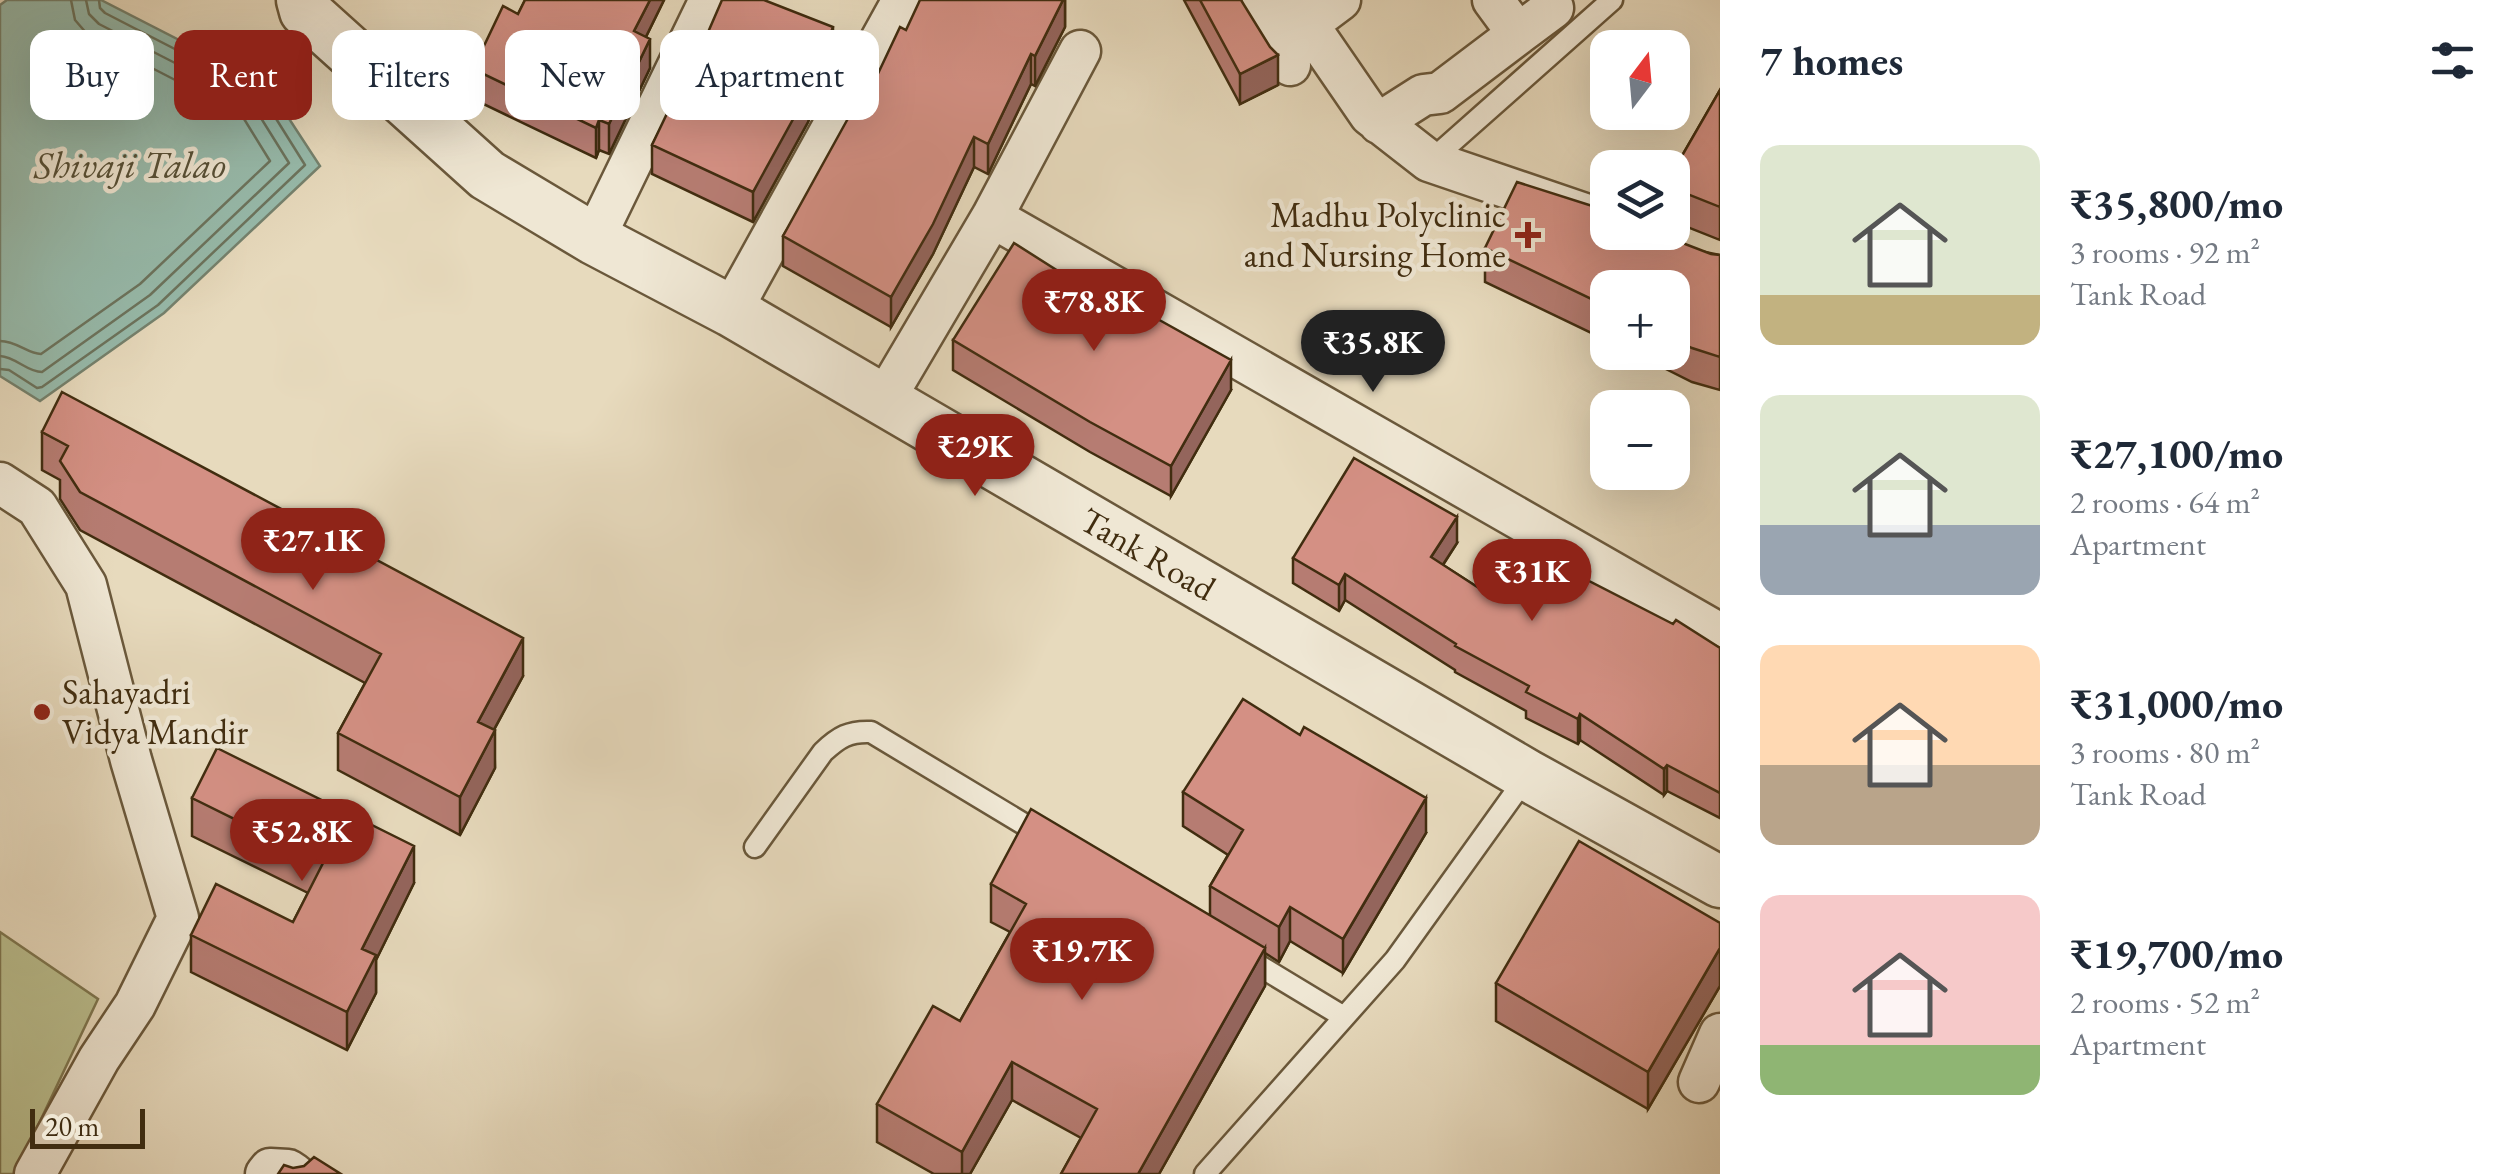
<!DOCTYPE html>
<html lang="en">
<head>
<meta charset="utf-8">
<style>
	body { margin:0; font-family:"EB Garamond",serif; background:#f6f6f7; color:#1f2937; height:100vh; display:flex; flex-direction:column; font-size:38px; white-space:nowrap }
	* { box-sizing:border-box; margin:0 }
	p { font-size:32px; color:#747a83 }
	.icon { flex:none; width:55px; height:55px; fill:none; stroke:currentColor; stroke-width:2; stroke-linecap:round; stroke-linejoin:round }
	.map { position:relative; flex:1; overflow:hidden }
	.details { display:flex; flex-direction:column; background:#fff; width:800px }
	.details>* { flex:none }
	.top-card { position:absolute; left:30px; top:30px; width:950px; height:90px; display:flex; gap:20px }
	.needle { width:65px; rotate:16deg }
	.tools { position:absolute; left:1590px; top:30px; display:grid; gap:20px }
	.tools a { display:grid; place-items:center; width:100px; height:100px; border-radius:20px; background:#fff; box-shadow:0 10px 40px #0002; font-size:50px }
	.scale { position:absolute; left:30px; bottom:25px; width:115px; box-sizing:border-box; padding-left:10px; border:5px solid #412d10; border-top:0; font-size:28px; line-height:35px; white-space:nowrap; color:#412d10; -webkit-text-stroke:8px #efe7d4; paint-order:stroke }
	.price { position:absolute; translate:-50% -85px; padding:0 22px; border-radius:35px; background:#8f2418; color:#fff; font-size:32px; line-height:65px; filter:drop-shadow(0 2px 5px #0008) }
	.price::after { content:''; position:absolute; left:50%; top:60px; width:30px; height:22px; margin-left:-15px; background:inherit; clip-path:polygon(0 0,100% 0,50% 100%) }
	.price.on { background:#222; color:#fff }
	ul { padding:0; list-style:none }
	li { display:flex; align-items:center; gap:30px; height:250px; padding:0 40px }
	li span { display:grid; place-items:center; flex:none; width:280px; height:200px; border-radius:20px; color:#555 }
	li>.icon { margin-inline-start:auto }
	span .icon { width:120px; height:120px; fill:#fffc; stroke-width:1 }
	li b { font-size:42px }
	h2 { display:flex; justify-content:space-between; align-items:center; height:120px; padding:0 40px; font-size:42px }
	.pill { padding:0 35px; border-radius:20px; background:#fff; box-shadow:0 10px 40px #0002; font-size:35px; line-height:90px }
	.pill.on { background:#8f2418; color:#fff }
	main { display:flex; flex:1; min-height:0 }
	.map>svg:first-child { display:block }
</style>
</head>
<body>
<main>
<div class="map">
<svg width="1720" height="1174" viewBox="0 0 1720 1174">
	<rect width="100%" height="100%" fill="#e7dabd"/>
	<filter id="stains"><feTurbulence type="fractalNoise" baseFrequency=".002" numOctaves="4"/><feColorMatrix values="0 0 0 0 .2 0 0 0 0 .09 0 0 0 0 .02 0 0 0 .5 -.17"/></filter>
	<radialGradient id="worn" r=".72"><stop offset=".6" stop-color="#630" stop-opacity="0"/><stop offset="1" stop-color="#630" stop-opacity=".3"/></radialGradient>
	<!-- green -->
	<path fill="#babe8e" stroke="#7e764f" stroke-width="2.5" d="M0,932L98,999L15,1174H0Z"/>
	<!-- water -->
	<path fill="#97bbac" stroke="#75826e" stroke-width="2.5" d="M7,0H101L267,85L320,166L164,313L40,401L0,376V5Z"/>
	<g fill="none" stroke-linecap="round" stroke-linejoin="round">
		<!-- shore -->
		<path stroke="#6c745e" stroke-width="2.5" d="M0,341C17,341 28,354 41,354L140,284L270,161L241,114L88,35L75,20L71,0
			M0,356C16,357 27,372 42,372L150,295L289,163L251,102L99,24L89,14L86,0
			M0,369L9,370L37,388L42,387L158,305L305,165L260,93L105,13L100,8L99,0"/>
		<!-- service casing -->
		<g stroke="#6a583b" stroke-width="25">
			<path id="service" d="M1444,149L1612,0
				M755,847L823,752C839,737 849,731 871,732L1047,838
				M1243,956L1344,1017
				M1205,1174L1395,960L1527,776"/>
		</g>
		<!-- minor casing -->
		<g stroke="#6a583b" stroke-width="45">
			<path id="minor" d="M1251,0L1290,65
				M1291,0L1370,115L1429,161L1608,222
				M1308,24L1340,0
				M1518,34L1553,8
				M1379,123L1423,95L1440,93L1518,34L1493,0
				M992,217L1720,634
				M594,239L710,0
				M731,311L903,0
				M884,400L992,217L1080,51
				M0,483L37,507L86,585L131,760L178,918L135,1005L99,1059L35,1174
				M1699,1082L1720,1034
				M266,1174L270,1169L288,1170L294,1174"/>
		</g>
		<!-- tertiary casing -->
		<g stroke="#6a583b" stroke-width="55">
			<path id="tertiary" d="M302,0L305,11L487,175L594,239L731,311L1527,775L1720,882"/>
		</g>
		<!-- service -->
		<use href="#service" stroke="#efe7d4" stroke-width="20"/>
		<!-- minor -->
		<use href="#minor" stroke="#efe7d4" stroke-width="40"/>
		<!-- tertiary -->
		<use href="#tertiary" stroke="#efe7d4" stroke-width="50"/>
	</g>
	<!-- wall -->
	<path fill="#b67c72" stroke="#412d10" stroke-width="2.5" d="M525,0H664L646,37L650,68L609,154L599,150L596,158L473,99V69L518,14Z
		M1065,0V27L1035,86L1031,84L988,174L974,167L933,254L891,327L783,266V236L858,116L906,30Z
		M1184,0H1241L1278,85L1240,104Z
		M833,57L808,122L753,222L652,174V145L696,60Z
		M1720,90V240L1672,221V173Z
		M1608,232L1720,255V390L1692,382L1632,352H1672V288H1608V341L1485,282V248Z
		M953,340L1231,390L1171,496L1090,452L953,370Z
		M42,432L523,676L494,730L495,768L460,835L338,770V733L365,683L80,530L60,499V480L42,470Z
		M1457,543L1443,565L1485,592L1583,583L1720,648V818L1667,791L1664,795L1580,740L1578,744L1526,718V711L1455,672V670L1345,600L1339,611L1293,583V558Z
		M1183,792L1426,833L1343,973L1290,941L1279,962L1265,953V986L1159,1174H1061L1081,1138L1012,1100L970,1174H934L877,1142V1104L960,1021L1010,932L991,922V884L1210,915V886L1228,855L1183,826Z
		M192,798L414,883L376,960V993L347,1050L191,972V935L293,922L308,893L192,836Z
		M1720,923V986L1648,1109L1496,1021V983Z"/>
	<!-- shaded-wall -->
	<path fill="#94655c" stroke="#412d10" stroke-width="2.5" d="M650,0H664L634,61V31Z
		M1063,0H1065V27L1035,86V56Z
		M833,27V57L808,122L753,222V192Z
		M650,39V68L609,154V124Z
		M1031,54V84L988,174V144Z
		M1278,55V85L1240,104V74Z
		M599,120V150L596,158V128Z
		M974,137V167L933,254L891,327V297Z
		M1231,360V390L1171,496V466Z
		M1457,517V543L1431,583V557Z
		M1345,574V600L1339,611V585Z
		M523,638V676L478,759V722Z
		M1580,714V740L1578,744V719Z
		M495,730V768L460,835V797Z
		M1667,765V791L1664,795V769Z
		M1426,798V833L1343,973V939Z
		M414,846V883L376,960V993L347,1050V1012L362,949Z
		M1290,907V941L1279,962V927Z
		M1265,948V986L1159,1174H1138Z
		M1720,948V986L1648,1109V1072Z
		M1012,1062V1100L970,1174H962V1152Z"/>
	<!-- building -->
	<path fill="#d49084" stroke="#412d10" stroke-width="2.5" d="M525,0H650L634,31L650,39L609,124L599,120L596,128L473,69L503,6L518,14Z
		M722,0H764L833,27L808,92L753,192L652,145L693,59L696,60Z
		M920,0H1063L1035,56L1031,54L988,144L974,137L933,224L891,297L783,236L851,113L858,116L900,27L906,30Z
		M1200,0H1241L1270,47L1278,55L1240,74Z
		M1720,90V207L1672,188V173Z
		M1517,182L1608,211V232H1654L1711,254L1720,255V357L1692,348L1672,338V288H1608V307L1485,248Z
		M1014,243L1088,290L1095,279L1154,317L1231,360L1171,466L1090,422L953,340Z
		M62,392L523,638L478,722L495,730L460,797L338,733L381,654L80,492L60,461L68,446L42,432Z
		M1354,458L1457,517L1431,557L1485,592L1511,544L1583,583L1585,579L1673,624L1676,620L1720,648V793L1667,765L1664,769L1580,714L1578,719L1526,692L1529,686L1455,646L1456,644L1345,574L1339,585L1293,558Z
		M1243,699L1300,735L1304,727L1426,798L1343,939L1290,907L1279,927L1210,886L1243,830L1183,792Z
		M217,748L414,846L362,949L376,955L347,1012L191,935L216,884L293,922L323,863L192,798Z
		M1031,809L1265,948L1138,1174H1061L1097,1109L1012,1062L962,1152L877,1104L933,1006L960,1021L1026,904L991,884Z
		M1579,841L1720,923V948L1648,1072L1496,983Z
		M314,1157L341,1174H278L284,1165L293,1168L304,1166Z"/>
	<!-- markers -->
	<g fill="#8f2418" stroke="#efe7d4" stroke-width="4">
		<path d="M1523 220h10v10h10v10h-10v10h-10v-10h-10v-10h10z"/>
		<circle cx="42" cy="712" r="10"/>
	</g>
	<g text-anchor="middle" stroke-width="9" stroke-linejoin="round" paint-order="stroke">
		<!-- poi labels -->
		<g font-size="35" fill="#412d10" stroke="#efe7d4" text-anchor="end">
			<text x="1506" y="227">Madhu Polyclinic<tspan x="1506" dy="40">and Nursing Home</tspan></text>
			<text x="62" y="704" text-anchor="start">Sahayadri<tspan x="62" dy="40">Vidya Mandir</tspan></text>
		</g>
		<!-- street labels -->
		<g font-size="35" fill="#412d10" stroke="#efe7d4">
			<text transform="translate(1148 554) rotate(30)" y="12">Tank Road</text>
		</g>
		<!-- water labels -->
		<g font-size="38" font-style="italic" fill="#565037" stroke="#efe7d4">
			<text x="130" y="178">Shivaji Talao</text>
		</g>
	</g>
	<rect width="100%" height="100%" filter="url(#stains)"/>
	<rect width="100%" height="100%" fill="url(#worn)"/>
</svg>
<div class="tools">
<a><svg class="needle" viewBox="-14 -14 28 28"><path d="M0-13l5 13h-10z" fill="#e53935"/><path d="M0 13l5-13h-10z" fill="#747a83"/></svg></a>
<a><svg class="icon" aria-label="layers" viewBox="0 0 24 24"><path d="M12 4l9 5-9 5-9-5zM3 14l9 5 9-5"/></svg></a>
<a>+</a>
<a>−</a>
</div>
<div class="scale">20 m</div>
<b class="price" style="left:1094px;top:354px">₹78.8K</b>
<b class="price on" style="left:1373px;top:395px">₹35.8K</b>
<b class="price" style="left:975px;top:499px">₹29K</b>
<b class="price" style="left:313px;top:593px">₹27.1K</b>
<b class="price" style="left:1532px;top:624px">₹31K</b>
<b class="price" style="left:302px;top:884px">₹52.8K</b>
<b class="price" style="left:1082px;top:1003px">₹19.7K</b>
<div class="top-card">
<a class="pill">Buy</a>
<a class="pill on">Rent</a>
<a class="pill">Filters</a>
<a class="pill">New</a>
<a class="pill">Apartment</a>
</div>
</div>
<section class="details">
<h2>7 homes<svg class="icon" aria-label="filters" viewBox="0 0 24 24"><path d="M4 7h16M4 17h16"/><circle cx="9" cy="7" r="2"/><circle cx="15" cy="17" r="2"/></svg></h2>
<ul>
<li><span style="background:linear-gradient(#dfe7d0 75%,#c2b280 0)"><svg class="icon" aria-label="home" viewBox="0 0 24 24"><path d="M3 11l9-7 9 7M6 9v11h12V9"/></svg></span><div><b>₹35,800/mo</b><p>3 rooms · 92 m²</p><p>Tank Road</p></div></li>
<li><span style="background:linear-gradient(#dfe7d0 65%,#9aa5b1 0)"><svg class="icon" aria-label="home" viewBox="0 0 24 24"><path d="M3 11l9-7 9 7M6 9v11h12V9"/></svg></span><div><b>₹27,100/mo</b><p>2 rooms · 64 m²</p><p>Apartment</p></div></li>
<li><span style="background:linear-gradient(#ffd9b3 60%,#b9a48a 0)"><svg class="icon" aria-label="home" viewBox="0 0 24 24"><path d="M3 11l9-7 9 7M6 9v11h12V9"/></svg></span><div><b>₹31,000/mo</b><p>3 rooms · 80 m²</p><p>Tank Road</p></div></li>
<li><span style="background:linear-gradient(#f6c9c9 75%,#8fb573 0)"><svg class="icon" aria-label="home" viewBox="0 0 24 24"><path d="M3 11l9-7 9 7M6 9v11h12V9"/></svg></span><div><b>₹19,700/mo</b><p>2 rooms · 52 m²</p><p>Apartment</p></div></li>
</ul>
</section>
</main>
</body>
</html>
